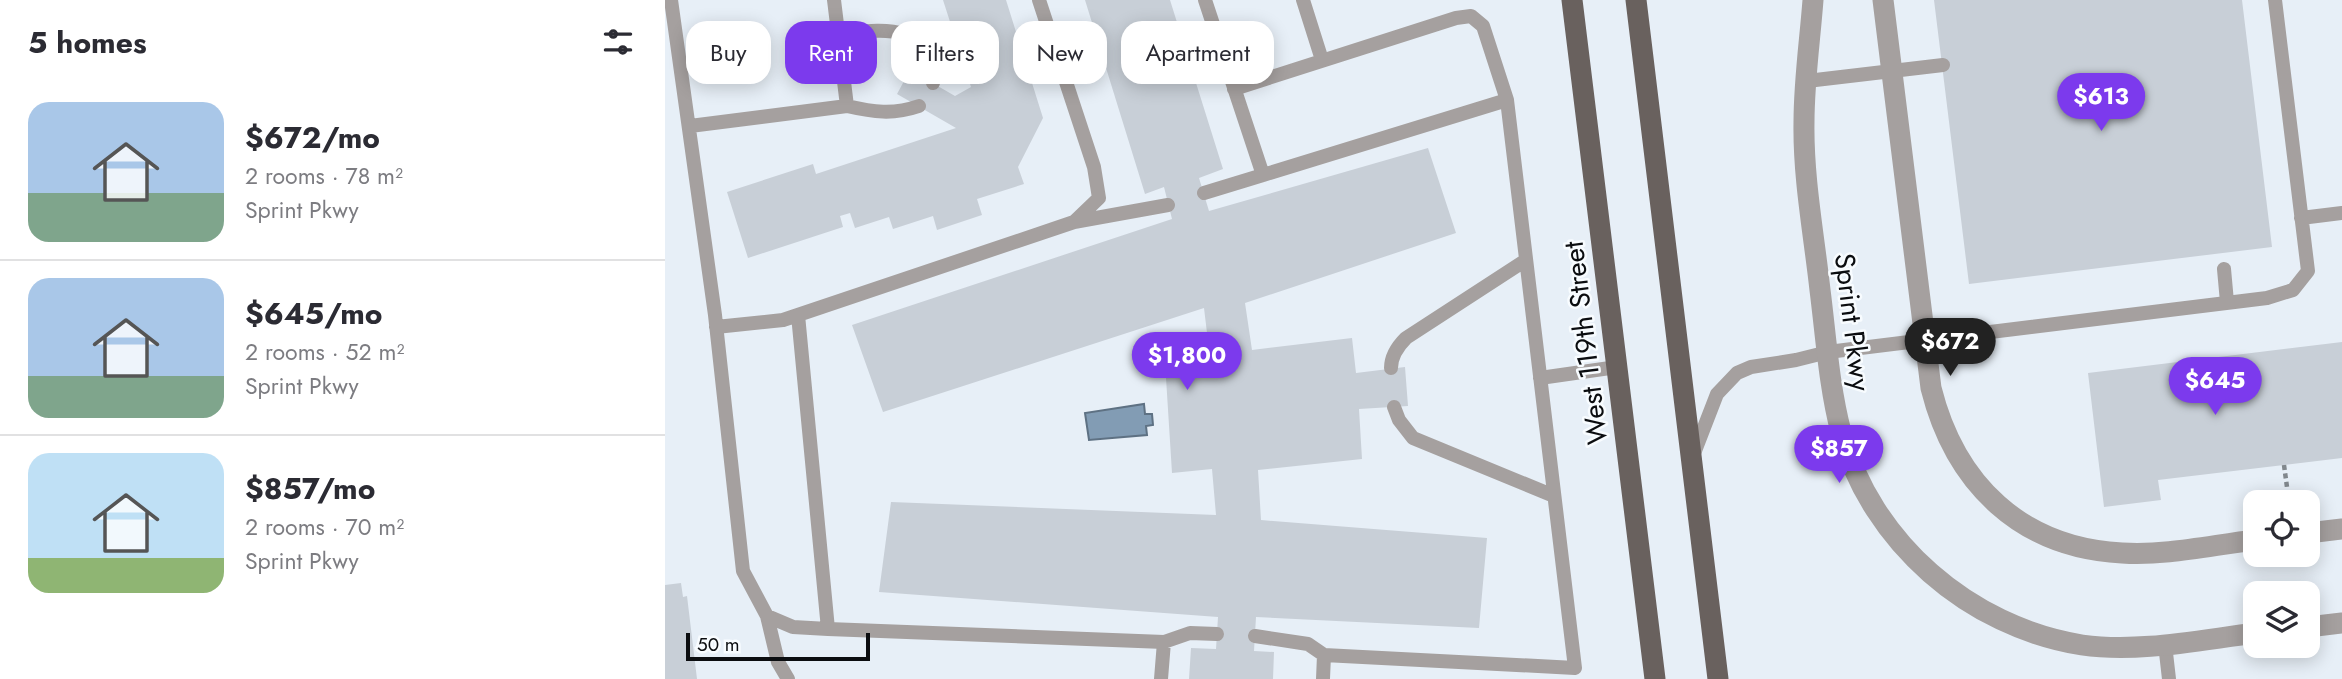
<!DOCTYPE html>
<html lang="en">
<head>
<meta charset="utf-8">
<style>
	body { margin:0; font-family:Jost,sans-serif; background:#f7f7f7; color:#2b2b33; height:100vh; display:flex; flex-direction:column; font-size:26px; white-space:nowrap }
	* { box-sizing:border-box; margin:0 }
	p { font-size:23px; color:#7c7c81 }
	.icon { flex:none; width:38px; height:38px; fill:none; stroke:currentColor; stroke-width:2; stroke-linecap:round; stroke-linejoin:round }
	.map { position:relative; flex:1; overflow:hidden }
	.panel { display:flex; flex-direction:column; background:#fff; width:665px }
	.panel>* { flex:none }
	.hud { position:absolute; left:21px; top:21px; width:665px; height:63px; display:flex; gap:14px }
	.tools { position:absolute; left:1578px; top:490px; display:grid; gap:14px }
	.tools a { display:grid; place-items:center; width:77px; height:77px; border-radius:14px; background:#fff; box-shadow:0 4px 18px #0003; font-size:35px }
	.scale { position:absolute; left:21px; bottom:18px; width:184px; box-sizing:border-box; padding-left:7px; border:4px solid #0b0d10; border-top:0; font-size:19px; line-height:24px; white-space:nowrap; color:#0b0d10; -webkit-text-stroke:5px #f8fcff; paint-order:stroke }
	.price { position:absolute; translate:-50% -60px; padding:0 16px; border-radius:24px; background:#7c3aed; color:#fff; font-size:23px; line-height:46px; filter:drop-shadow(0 2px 4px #0008) }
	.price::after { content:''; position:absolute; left:50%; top:42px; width:21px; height:16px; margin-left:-10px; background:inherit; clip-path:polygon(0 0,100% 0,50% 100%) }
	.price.active { background:#222; color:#fff }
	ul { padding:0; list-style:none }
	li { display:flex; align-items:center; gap:21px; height:175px; padding:0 28px }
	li+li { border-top:2px solid #e1e1e2 }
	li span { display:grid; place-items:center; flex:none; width:196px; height:140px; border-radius:21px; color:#555 }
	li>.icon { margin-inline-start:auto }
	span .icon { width:84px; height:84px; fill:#fffc; stroke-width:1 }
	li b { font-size:30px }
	h2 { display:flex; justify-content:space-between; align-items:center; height:84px; padding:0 28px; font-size:30px }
	.chip { padding:0 24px; border-radius:21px; background:#fff; box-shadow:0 4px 18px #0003; font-size:24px; line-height:63px }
	.chip.active { background:#7c3aed; color:#fff }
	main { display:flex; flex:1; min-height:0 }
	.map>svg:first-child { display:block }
</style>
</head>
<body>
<main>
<section class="panel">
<h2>5 homes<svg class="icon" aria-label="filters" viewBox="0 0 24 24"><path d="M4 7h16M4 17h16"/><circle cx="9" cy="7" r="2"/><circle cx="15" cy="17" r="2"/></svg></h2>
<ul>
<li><span style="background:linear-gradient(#a9c7e8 65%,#7fa58c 0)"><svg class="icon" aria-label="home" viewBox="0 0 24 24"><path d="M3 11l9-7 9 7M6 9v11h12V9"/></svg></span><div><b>$672/mo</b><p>2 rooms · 78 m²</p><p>Sprint Pkwy</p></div></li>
<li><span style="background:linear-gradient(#a9c7e8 70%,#7fa58c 0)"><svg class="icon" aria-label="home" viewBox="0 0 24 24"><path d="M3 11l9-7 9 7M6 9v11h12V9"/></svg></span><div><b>$645/mo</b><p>2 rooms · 52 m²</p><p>Sprint Pkwy</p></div></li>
<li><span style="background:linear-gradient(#bfe0f5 75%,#8fb573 0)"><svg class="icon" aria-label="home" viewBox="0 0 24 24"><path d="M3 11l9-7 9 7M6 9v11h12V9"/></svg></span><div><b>$857/mo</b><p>2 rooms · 70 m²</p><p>Sprint Pkwy</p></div></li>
</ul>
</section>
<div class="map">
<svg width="1677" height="679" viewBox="0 0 1677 679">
	<rect width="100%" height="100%" fill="#e7eff7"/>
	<!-- water -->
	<path fill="#829cb4" stroke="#5e7183" stroke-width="2" d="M479,404L480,414H487L488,425L481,426L482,435L424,440L420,413Z"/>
	<!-- building -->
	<path fill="#c8cfd7" d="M278,0H341L378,118L353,167L359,184L312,199L317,215L272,230L268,216L228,229L224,217L190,228L185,213L175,216L178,227L83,258L62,192L148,164L151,174L291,128L232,94L245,70L290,96L306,87Z
		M420,0H505L558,169L534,178L544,211L763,148L791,233L580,303L587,350L687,338L691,373L740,367L743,406L694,409L697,459L593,470L596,520L822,538L814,628L591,617L589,651L609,652L608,679H524L526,648L551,649L553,617L214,592L226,502L551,515L547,469L507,473L500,362L545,358L539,308L218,412L187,325L507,219L499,187L480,194Z
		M1269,0H1577L1607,247L1304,284Z
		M1677,342V458L1493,480L1496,500L1439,507L1423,373Z
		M16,583L18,597L22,596L32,679H0V585Z"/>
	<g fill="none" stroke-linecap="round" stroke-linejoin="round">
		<!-- path -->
		<path stroke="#82888d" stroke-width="4.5" stroke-dasharray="5 3.5" stroke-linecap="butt" d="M1619,465L1624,502"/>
		<!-- lane -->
		<path stroke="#a5a09f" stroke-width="14" d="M6,0L50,315L78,571L102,616L128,627L163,629L499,642L525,633L552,634
			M540,0L598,175L842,100L910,668L659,655L643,644L590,636
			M638,0L657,60
			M173,34C221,29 262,21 268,83
			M1142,81L1278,65
			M569,89L791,18L806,16L818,26L842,100
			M182,106C208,112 228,115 254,106
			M25,126L182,106L169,0
			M539,193L598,175
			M1636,218L1677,213
			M409,222L503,205
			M1559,269L1562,302
			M133,315L163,629
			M51,327L118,320L409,222L434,198L429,167L374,0
			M726,368C726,356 732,347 741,338L861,260
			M875,378L952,367
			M729,407L734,420L748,438L889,496
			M1028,456L1052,394L1072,373L1086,367L1131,360L1163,352L1602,298L1628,290L1643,271L1610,0
			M102,616L113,662L123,679
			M1500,644L1504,679
			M496,679L499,642
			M658,679L659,655"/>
		<!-- street -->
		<path stroke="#a5a09f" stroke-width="21" d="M1148,0C1145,40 1139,81 1139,122C1138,178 1149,235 1155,290C1161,337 1164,386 1176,432C1206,542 1304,627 1417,645C1474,653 1534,640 1591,633
			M1218,0L1266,388C1290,484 1356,548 1457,553C1501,556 1547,545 1591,540
			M1643,533L1677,529
			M1643,627L1677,623"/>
		<!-- primary -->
		<path stroke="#69615e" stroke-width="21" d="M907,0L990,679
			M971,0L1053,679"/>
	</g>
	<g text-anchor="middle" stroke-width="5" stroke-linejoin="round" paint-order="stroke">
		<!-- street labels -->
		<g font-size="28" fill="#0b0d10" stroke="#f8fcff">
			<text transform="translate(1188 322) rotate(83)" y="10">Sprint Pkwy</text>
			<text transform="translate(920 343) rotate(-97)" y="10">West 119th Street</text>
		</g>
	</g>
</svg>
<div class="tools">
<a><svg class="icon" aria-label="locate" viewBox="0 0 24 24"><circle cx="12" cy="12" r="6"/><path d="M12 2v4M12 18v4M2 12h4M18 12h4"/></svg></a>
<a><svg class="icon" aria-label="layers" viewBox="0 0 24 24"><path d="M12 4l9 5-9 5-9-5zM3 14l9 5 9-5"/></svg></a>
</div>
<div class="scale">50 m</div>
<b class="price" style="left:1436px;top:133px">$613</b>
<b class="price active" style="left:1285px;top:378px">$672</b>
<b class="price" style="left:522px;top:392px">$1,800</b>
<b class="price" style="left:1550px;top:417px">$645</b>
<b class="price" style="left:1174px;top:485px">$857</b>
<div class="hud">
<a class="chip">Buy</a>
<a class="chip active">Rent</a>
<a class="chip">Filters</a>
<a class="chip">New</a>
<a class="chip">Apartment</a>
</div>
</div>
</main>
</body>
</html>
